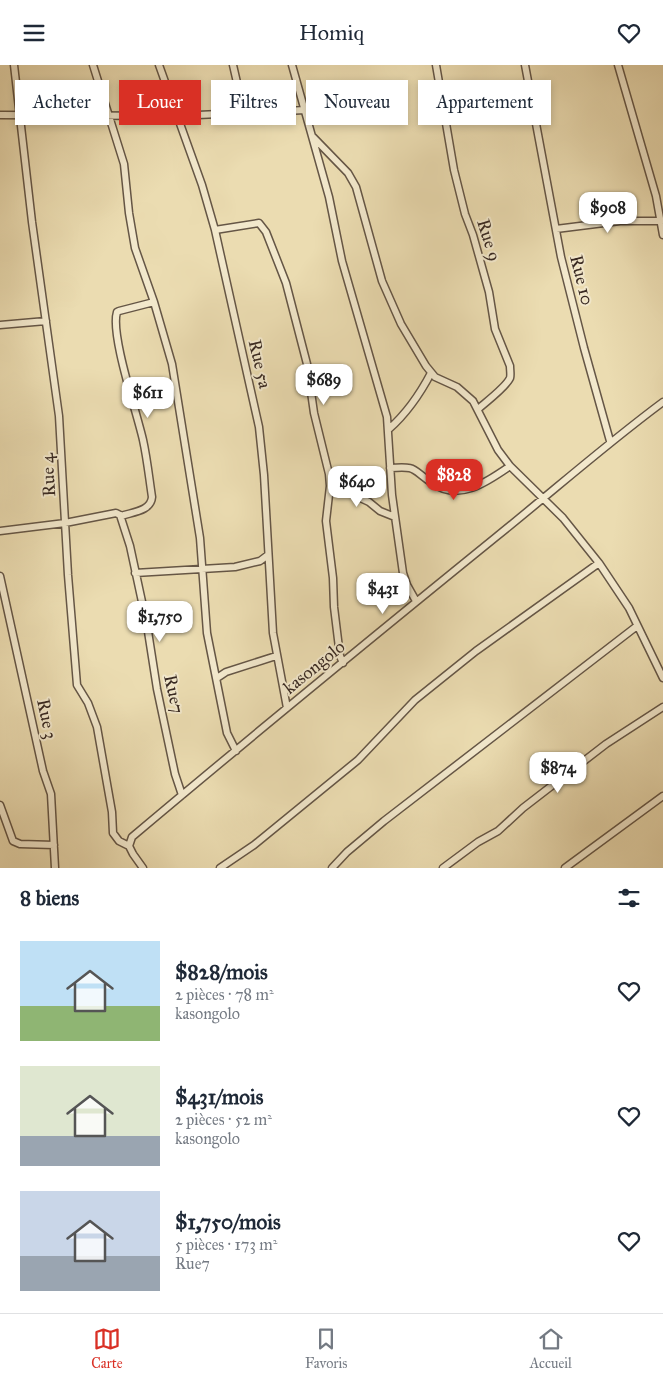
<!DOCTYPE html>
<html lang="fr">
<head>
<meta charset="utf-8">
<style>
	body { margin:0; font-family:"IM FELL Great Primer",serif; background:#f2f2f3; color:#1f2937; height:100vh; display:flex; flex-direction:column; font-size:19px; white-space:nowrap }
	* { box-sizing:border-box; margin:0 }
	p { font-size:16px; color:#747a83 }
	.icon { flex:none; width:28px; height:28px; fill:none; stroke:currentColor; stroke-width:2; stroke-linecap:round; stroke-linejoin:round }
	.map { position:relative; height:803px; overflow:hidden }
	.panel { display:flex; flex-direction:column; background:#fff; flex:1 }
	.panel>* { flex:none }
	.guide { position:absolute; left:15px; top:15px; width:634px; height:45px; display:flex; gap:10px }
	.price { position:absolute; translate:-50% -42px; padding:0 11px; border-radius:10px; background:#fff; color:#222; font-size:16px; line-height:32px; filter:drop-shadow(0 1px 2px #0008) }
	.price::after { content:''; position:absolute; left:50%; top:30px; width:15px; height:11px; margin-left:-8px; background:inherit; clip-path:polygon(0 0,100% 0,50% 100%) }
	.price.on { background:#d93025; color:#fff }
	ul { padding:0; list-style:none }
	li { display:flex; align-items:center; gap:15px; height:125px; padding:0 20px }
	li span { display:grid; place-items:center; flex:none; width:140px; height:100px; border-radius:0px; color:#555 }
	li>.icon { margin-inline-start:auto }
	span .icon { width:60px; height:60px; fill:#fffc; stroke-width:1 }
	li b { font-size:21px }
	h2 { display:flex; justify-content:space-between; align-items:center; height:60px; padding:0 20px; font-size:21px }
	.chip { padding:0 18px; border-radius:0px; background:#fff; box-shadow:0 2px 8px #0003; font-size:18px; line-height:45px }
	.chip.on { background:#d93025; color:#fff }
	header { display:flex; justify-content:space-between; align-items:center; height:65px; padding:0 20px; background:#fff; font-size:22px; font-weight:600 }
	.tab-bar { display:flex; justify-content:space-around; align-items:center; height:70px; border-top:1px solid #e0e1e3; background:#fff; font-size:14px; color:#747a83 }
	.tab-bar a { display:grid; justify-items:center; gap:2px }
	.tab-bar .on { color:#d93025 }
	.map>svg:first-child { display:block }
</style>
</head>
<body>
<header><svg class="icon" aria-label="menu" viewBox="0 0 24 24"><path d="M4 6h16M4 12h16M4 18h16"/></svg>Homiq<svg class="icon" aria-label="heart" viewBox="0 0 24 24"><path d="M12 20l-8-8c-3-5 5-10 8-4 3-6 11-1 8 4z"/></svg></header>
<div class="map">
<svg width="663" height="803" viewBox="0 0 663 803">
	<rect width="100%" height="100%" fill="#ebdcb1"/>
	<filter id="stains"><feTurbulence type="fractalNoise" baseFrequency=".004" numOctaves="4"/><feColorMatrix values="0 0 0 0 .2 0 0 0 0 .09 0 0 0 0 .02 0 0 0 .5 -.17"/></filter>
	<radialGradient id="worn" r=".72"><stop offset=".6" stop-color="#630" stop-opacity="0"/><stop offset="1" stop-color="#630" stop-opacity=".3"/></radialGradient>
	<g fill="none" stroke-linecap="round" stroke-linejoin="round">
		<!-- street casing -->
		<g stroke="#655646" stroke-width="9">
			<path id="street" d="M14,0L32,157L59,351L68,510L77,620L88,638L97,662L112,747L113,768L119,776L129,781L133,789L143,803
				M93,0L124,99L129,148L135,183L154,237L172,299L200,473L207,568L227,668L236,686
				M159,0L202,120L215,165L259,362L264,410L273,568L287,643
				M233,0L244,48
				M292,0L329,132L342,196L387,352L392,430L403,508L407,520L416,536
				M436,0L454,105L465,149L473,170L489,227L495,264L510,301C510,305 511,310 510,313C506,322 486,337 478,344
				M525,0L561,192L584,283L610,376
				M618,0L656,131L663,170
				M0,50L177,51L305,45
				M313,72L348,108L356,122L382,216L401,259L426,301L435,312L457,322L473,336L498,385L510,401L563,453L599,498L629,543L663,613
				M556,164L620,156H661
				M215,165L259,158L266,167L286,218L307,299L314,348L329,409L330,421L326,456L333,513L334,542L340,591L343,598
				M0,260L46,256
				M389,364C407,348 420,329 431,308
				M390,403C418,401 411,404 432,418C459,437 487,417 510,401
				M330,416L341,424L369,437L380,446L395,452
				M121,451C133,447 151,446 152,432C149,412 147,393 143,375C137,348 110,269 117,247L119,246L154,237
				M0,466L65,458L116,448L120,450L130,481L147,560L157,624L175,709L182,730
				M135,508L235,502L260,496L268,490
				M0,511L43,706L51,729L55,803
				M217,613L226,607L276,591
				M0,740L13,776L20,779L54,780
				M129,781L132,772C252,671 374,571 496,472C552,427 605,380 663,337
				M220,803L254,780L358,695L415,635L476,586L599,498
				M332,803L347,787L384,756L637,561
				M443,803L478,777L498,766L523,743L606,679L663,642
				M565,803L663,731"/>
		</g>
		<!-- street -->
		<use href="#street" stroke="#f2e8cc" stroke-width="6"/>
	</g>
	<g text-anchor="middle" stroke-width="4" stroke-linejoin="round" paint-order="stroke">
		<!-- street labels -->
		<g font-size="18" fill="#382922" stroke="#f2e8cc">
			<text transform="translate(489 175) rotate(73)" y="6">Rue 9</text>
			<text transform="translate(582 215) rotate(76)" y="6">Rue 10</text>
			<text transform="translate(260 299) rotate(77)" y="6">Rue 5a</text>
			<text transform="translate(48 410) rotate(-93)" y="6">Rue 4</text>
			<text transform="translate(314 602) rotate(-39)" y="6">kasongolo</text>
			<text transform="translate(174 629) rotate(78)" y="6">Rue7</text>
			<text transform="translate(47 654) rotate(78)" y="6">Rue 3</text>
		</g>
	</g>
	<rect width="100%" height="100%" filter="url(#stains)"/>
	<rect width="100%" height="100%" fill="url(#worn)"/>
</svg>
<b class="price" style="left:608px;top:169px">$908</b>
<b class="price" style="left:324px;top:341px">$689</b>
<b class="price" style="left:148px;top:354px">$611</b>
<b class="price on" style="left:454px;top:436px">$828</b>
<b class="price" style="left:357px;top:443px">$640</b>
<b class="price" style="left:383px;top:550px">$431</b>
<b class="price" style="left:160px;top:578px">$1,750</b>
<b class="price" style="left:558px;top:729px">$874</b>
<div class="guide">
<a class="chip">Acheter</a>
<a class="chip on">Louer</a>
<a class="chip">Filtres</a>
<a class="chip">Nouveau</a>
<a class="chip">Appartement</a>
</div>
</div>
<section class="panel">
<h2>8 biens<svg class="icon" aria-label="filters" viewBox="0 0 24 24"><path d="M4 7h16M4 17h16"/><circle cx="9" cy="7" r="2"/><circle cx="15" cy="17" r="2"/></svg></h2>
<ul>
<li><span style="background:linear-gradient(#bfe0f5 65%,#8fb573 0)"><svg class="icon" aria-label="home" viewBox="0 0 24 24"><path d="M3 11l9-7 9 7M6 9v11h12V9"/></svg></span><div><b>$828/mois</b><p>2 pièces · 78 m²</p><p>kasongolo</p></div><svg class="icon" aria-label="heart" viewBox="0 0 24 24"><path d="M12 20l-8-8c-3-5 5-10 8-4 3-6 11-1 8 4z"/></svg></li>
<li><span style="background:linear-gradient(#dfe7d0 70%,#9aa5b1 0)"><svg class="icon" aria-label="home" viewBox="0 0 24 24"><path d="M3 11l9-7 9 7M6 9v11h12V9"/></svg></span><div><b>$431/mois</b><p>2 pièces · 52 m²</p><p>kasongolo</p></div><svg class="icon" aria-label="heart" viewBox="0 0 24 24"><path d="M12 20l-8-8c-3-5 5-10 8-4 3-6 11-1 8 4z"/></svg></li>
<li><span style="background:linear-gradient(#c9d6e8 65%,#9aa5b1 0)"><svg class="icon" aria-label="home" viewBox="0 0 24 24"><path d="M3 11l9-7 9 7M6 9v11h12V9"/></svg></span><div><b>$1,750/mois</b><p>5 pièces · 173 m²</p><p>Rue7</p></div><svg class="icon" aria-label="heart" viewBox="0 0 24 24"><path d="M12 20l-8-8c-3-5 5-10 8-4 3-6 11-1 8 4z"/></svg></li>
</ul>
</section>
<nav class="tab-bar">
<a class="on"><svg class="icon" aria-label="map" viewBox="0 0 24 24"><path d="M3 6l6-2 6 2 6-2v14l-6 2-6-2-6 2zM9 4v14M15 6v14"/></svg>Carte</a>
<a><svg class="icon" aria-label="saved" viewBox="0 0 24 24"><path d="M7 4h10v16l-5-4-5 4z"/></svg>Favoris</a>
<a><svg class="icon" aria-label="home" viewBox="0 0 24 24"><path d="M3 11l9-7 9 7M6 9v11h12V9"/></svg>Accueil</a>
</nav>
</body>
</html>
